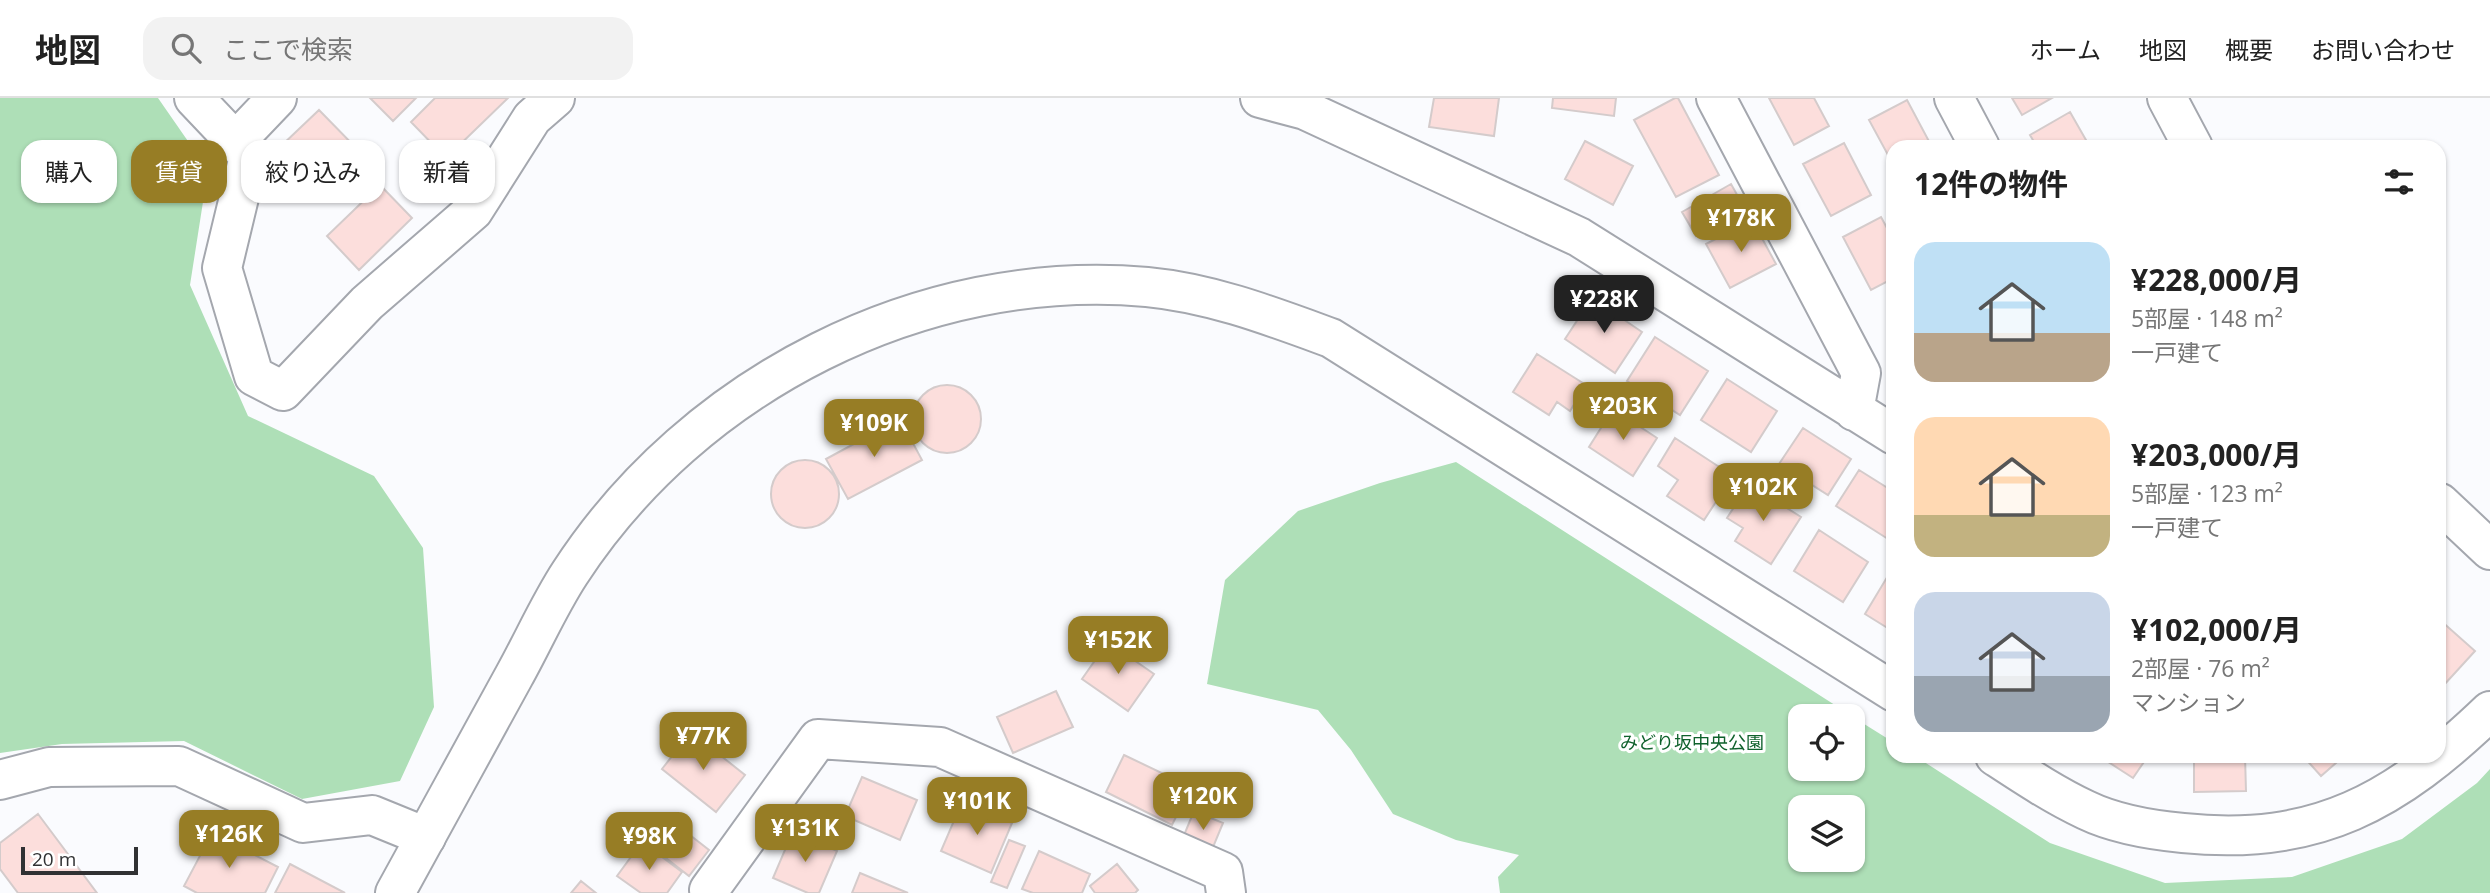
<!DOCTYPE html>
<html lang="ja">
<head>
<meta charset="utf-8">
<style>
	body { margin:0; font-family:"Open Sans","Noto Sans JP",sans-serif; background:#f2f2f2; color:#222; height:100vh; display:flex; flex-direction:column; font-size:26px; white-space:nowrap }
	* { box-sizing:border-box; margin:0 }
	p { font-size:23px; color:#767676 }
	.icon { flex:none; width:38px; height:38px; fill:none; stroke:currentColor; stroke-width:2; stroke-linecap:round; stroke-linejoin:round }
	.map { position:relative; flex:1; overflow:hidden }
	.side { position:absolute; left:1886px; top:42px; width:560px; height:623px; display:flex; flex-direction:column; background:#fff; border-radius:21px; box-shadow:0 2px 5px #0004 }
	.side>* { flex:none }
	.banner { position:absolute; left:21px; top:42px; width:665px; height:63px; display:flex; gap:14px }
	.tools { position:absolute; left:1788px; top:606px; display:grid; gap:14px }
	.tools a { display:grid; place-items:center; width:77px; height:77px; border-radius:14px; background:#fff; box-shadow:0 2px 5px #0004; font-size:35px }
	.scale { position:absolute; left:21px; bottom:18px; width:117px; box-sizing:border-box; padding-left:7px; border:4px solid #303133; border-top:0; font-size:19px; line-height:24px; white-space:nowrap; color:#303133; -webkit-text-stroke:5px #fff; paint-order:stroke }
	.price { position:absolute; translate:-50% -60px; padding:0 16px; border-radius:14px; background:#977d25; color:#fff; font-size:23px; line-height:46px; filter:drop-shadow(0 2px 4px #0008) }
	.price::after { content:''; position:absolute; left:50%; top:42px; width:21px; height:16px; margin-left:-10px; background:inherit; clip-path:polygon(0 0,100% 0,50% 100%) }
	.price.on { background:#222; color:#fff }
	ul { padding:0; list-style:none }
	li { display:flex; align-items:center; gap:21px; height:175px; padding:0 28px }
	li span { display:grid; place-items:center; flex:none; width:196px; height:140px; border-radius:21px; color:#555 }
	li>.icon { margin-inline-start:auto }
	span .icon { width:84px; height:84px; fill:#fffc; stroke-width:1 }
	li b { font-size:30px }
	h2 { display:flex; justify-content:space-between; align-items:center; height:84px; padding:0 28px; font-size:30px }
	.pill { padding:0 24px; border-radius:21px; background:#fff; box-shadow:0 2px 5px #0004; font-size:24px; line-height:63px }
	.pill.on { background:#977d25; color:#fff }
	header { display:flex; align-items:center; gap:42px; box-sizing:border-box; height:98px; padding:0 35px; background:#fff; border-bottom:2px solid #e0e0e0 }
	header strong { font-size:33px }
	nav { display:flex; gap:38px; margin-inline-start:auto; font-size:24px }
	.search { width:490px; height:63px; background:#f2f2f2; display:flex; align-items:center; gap:18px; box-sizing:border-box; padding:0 24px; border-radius:21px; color:#767676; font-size:26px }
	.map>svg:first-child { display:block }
</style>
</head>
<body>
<header>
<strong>地図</strong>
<div class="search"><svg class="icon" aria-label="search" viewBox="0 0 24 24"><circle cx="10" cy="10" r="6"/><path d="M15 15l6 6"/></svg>ここで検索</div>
<nav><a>ホーム</a><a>地図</a><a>概要</a><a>お問い合わせ</a></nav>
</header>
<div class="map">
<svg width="2490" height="795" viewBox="0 0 2490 795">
	<rect width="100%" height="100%" fill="#fafbfe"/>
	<!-- green -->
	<path fill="#aedfb7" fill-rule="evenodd" d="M0,0H158L208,72L190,187L248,318L374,378L423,450L434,609L400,683L302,701L184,643L62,646L0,655Z
		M1456,364L1852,618H1801V670H1853V619L1893,644L1894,658H1915L2050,745L2165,785L2292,779L2402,741L2477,685L2490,671V795H1500L1498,779L1519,757L1456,742L1393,716L1351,652L1318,612L1207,586L1225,482L1298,413L1380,385ZM1801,709H1853V761H1801Z"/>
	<!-- building -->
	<path fill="#fcdedc" stroke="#d4cbcb" stroke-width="2" d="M370,0H416L393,23Z
		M435,0H508L446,60L411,24Z
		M1434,0H1499L1494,38L1429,29Z
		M1553,0H1616L1614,18L1552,10Z
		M1675,0H1678L1719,77L1676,99L1634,22Z
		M1769,0H1814L1829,28L1794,47Z
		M2012,0H2052L2022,17Z
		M1907,2L1932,49H1894V68L1869,22Z
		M319,12L363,57L325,94L280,49Z
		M2070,14L2090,49H2037L2030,37Z
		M1585,43L1633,68L1613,107L1565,81Z
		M1844,45L1871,97L1831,118L1803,66Z
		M1731,86L1745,111L1696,138L1682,114Z
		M380,87L412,120L359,172L327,138Z
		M1881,119L1894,143V180L1871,192L1843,139Z
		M1752,122L1776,166L1730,190L1706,146Z
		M1592,200L1642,234L1615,275L1565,241Z
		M1655,239L1708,273L1680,317L1627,283Z
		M1537,256L1586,287L1570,313L1557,304L1549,317L1513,294Z
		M1727,281L1777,313L1751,354L1701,322Z
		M913 321a34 34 0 1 1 68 0a34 34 0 1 1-68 0Z
		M1613,311L1657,340L1633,378L1589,349Z
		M900,321L922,362L848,401L826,361Z
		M1803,330L1851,361L1828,397L1779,366Z
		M1675,340L1733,378L1704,422L1667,398L1678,382L1658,368Z
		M771 396a34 34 0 1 1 68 0a34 34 0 1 1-68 0Z
		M1859,372L1894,394V432L1888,441L1836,408Z
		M1749,386L1801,419L1771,466L1735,443L1743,430L1727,420Z
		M1819,432L1868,464L1843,504L1794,473Z
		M1889,476L1894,479V534L1865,516Z
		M2440,522L2475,553L2443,588L2440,585Z
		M1108,544L1154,576L1128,613L1082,581Z
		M1056,593L1073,629L1013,655L997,619Z
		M691,634L745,677L716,714L662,671Z
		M1124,657L1191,689L1172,727L1106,694Z
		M2099,658H2148L2133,680Z
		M2194,658H2245L2246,693L2194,694Z
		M2303,658H2344L2321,678Z
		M862,679L917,702L900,742L845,718Z
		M962,704L1012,725L991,775L941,753Z
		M1194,713L1223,725L1211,754L1182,742Z
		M38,716L97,795H18L0,771V745Z
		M793,733L837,753L819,795H808L773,780Z
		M686,734L709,752L689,778L666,760Z
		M212,735L278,769L265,795H197L184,788Z
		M1009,742L1025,748L1007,790L991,784Z
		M642,744L682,774L667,795H641L617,778Z
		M1039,753L1090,776L1082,795H1033L1022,791Z
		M290,766L345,795H275Z
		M1117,766L1138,792L1135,795H1095L1090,788Z
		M860,775L908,795H852Z
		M581,783L596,795H571Z"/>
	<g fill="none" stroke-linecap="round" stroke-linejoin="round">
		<!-- street casing -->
		<g stroke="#a4a7ae" stroke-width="42">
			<path id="street" d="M194,0L249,58L222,170L254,278L283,293L367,205L473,113L532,20L555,0
				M1260,0L1305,12L1579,139L1894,337
				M1716,0L1861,275L1854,313
				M1954,0L1980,49
				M235,44L277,0
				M0,682L49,669L179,668L303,725L372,717L426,739
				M709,792L818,641L940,649L1223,774L1226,795"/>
		</g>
		<!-- secondary casing -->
		<g stroke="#a4a7ae" stroke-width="42">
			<path id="secondary" d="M2167,0L2193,49
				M2440,405L2490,452
				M1995,658C2024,677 2054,697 2086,712C2115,726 2151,732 2183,735C2317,749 2396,703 2490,613
				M395,795C435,723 474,650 514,578C533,544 549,507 570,475C693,286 922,169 1147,189C1211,195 1271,218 1331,240L1894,594"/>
		</g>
		<!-- street -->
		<use href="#street" stroke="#fff" stroke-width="38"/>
		<!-- secondary -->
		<use href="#secondary" stroke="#fff" stroke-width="38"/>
	</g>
	<g text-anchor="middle" stroke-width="6" stroke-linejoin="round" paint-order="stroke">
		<!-- park labels -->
		<g font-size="18" fill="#0f612c" stroke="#fff">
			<text x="1692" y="651">みどり坂中央公園</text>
		</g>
	</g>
</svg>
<div class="tools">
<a><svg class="icon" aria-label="locate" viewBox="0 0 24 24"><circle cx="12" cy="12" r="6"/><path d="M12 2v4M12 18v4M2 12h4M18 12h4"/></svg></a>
<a><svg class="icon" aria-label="layers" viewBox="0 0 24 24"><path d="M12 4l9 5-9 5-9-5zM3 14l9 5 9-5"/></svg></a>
</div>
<div class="scale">20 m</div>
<b class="price" style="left:1741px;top:156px">¥178K</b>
<b class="price on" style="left:1604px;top:237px">¥228K</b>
<b class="price" style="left:1623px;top:344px">¥203K</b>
<b class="price" style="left:874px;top:361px">¥109K</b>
<b class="price" style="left:1763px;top:425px">¥102K</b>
<b class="price" style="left:1118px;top:578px">¥152K</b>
<b class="price" style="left:703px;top:674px">¥77K</b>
<b class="price" style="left:1203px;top:734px">¥120K</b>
<b class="price" style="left:977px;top:739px">¥101K</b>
<b class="price" style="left:805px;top:766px">¥131K</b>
<b class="price" style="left:229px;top:772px">¥126K</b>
<b class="price" style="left:649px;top:774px">¥98K</b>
<div class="banner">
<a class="pill">購入</a>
<a class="pill on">賃貸</a>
<a class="pill">絞り込み</a>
<a class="pill">新着</a>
</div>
<section class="side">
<h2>12件の物件<svg class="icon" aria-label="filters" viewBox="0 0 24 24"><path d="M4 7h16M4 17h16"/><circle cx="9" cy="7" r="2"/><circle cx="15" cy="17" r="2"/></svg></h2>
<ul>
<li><span style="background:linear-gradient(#bfe0f5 65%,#b9a48a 0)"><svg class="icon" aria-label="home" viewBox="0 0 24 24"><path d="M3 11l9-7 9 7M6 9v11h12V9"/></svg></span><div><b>¥228,000/月</b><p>5部屋 · 148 m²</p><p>一戸建て</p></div></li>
<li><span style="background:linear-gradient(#ffd9b3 70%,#c2b280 0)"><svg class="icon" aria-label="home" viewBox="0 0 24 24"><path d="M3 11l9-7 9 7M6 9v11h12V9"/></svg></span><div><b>¥203,000/月</b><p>5部屋 · 123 m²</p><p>一戸建て</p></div></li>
<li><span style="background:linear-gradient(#c9d6e8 60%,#9aa5b1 0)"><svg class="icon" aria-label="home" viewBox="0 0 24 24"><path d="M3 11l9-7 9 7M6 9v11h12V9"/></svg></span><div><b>¥102,000/月</b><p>2部屋 · 76 m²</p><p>マンション</p></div></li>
</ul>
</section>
</div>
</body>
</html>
